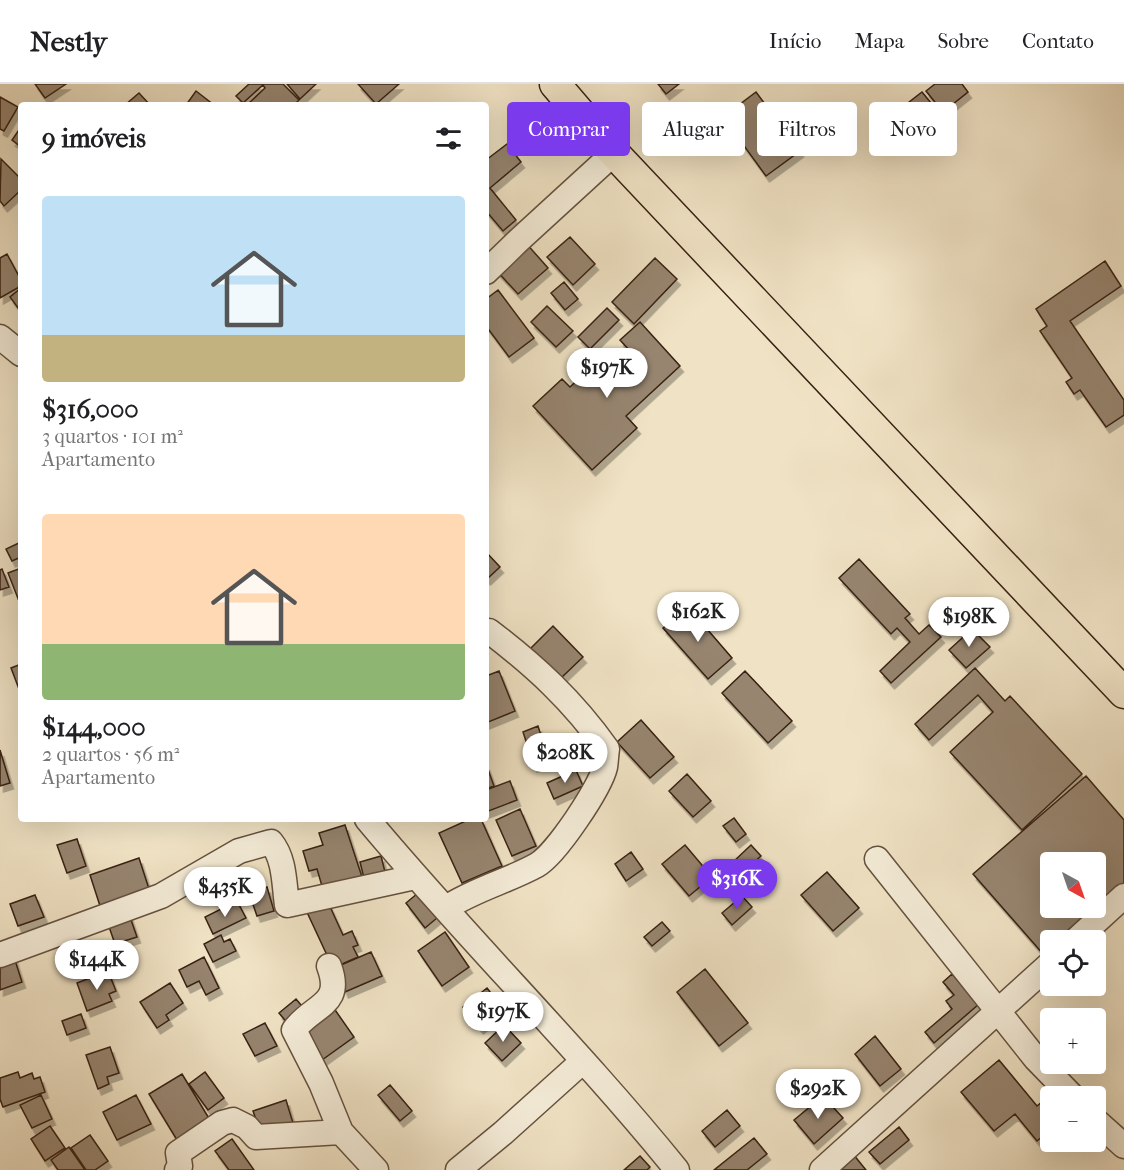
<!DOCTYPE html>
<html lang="pt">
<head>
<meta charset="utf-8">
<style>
	body { margin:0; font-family:"IM FELL French Canon",serif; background:#f6f6f6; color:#202124; height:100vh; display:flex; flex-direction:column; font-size:22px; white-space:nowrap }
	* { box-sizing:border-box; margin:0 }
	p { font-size:20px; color:#757577 }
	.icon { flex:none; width:33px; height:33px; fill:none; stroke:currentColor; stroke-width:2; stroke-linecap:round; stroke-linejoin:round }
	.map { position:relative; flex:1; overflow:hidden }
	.details { position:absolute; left:18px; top:18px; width:471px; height:720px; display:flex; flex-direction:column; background:#fff; border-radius:6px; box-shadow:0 6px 24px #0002 }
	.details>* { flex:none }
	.top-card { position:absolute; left:507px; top:18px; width:526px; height:54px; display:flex; gap:12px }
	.needle { width:39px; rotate:140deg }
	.fabs { position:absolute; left:1040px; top:768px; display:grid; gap:12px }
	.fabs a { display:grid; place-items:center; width:66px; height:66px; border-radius:6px; background:#fff; box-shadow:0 6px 24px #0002; font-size:30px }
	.price { position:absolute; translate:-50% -51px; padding:0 14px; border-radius:21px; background:#fff; color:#222; font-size:20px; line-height:39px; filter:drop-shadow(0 2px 3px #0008) }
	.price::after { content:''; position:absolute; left:50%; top:36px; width:18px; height:14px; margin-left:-9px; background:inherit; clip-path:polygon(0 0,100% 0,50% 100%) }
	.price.on { background:#7c3aed; color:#fff }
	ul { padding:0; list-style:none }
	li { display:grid; align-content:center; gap:12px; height:318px; padding:0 24px }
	li span { display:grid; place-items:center; height:186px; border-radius:6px; color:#555 }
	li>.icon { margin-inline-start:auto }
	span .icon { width:108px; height:108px; fill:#fffc; stroke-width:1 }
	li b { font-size:26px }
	h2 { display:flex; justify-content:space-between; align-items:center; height:72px; padding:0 24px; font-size:26px }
	.pill { padding:0 21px; border-radius:6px; background:#fff; box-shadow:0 6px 24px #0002; font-size:21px; line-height:54px }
	.pill.on { background:#7c3aed; color:#fff }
	header { display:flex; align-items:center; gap:36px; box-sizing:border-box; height:84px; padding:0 30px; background:#fff; border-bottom:2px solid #e0e0e0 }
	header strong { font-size:28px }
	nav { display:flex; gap:33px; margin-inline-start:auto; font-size:21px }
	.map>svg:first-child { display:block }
</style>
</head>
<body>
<header>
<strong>Nestly</strong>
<nav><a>Início</a><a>Mapa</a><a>Sobre</a><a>Contato</a></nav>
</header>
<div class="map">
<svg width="1124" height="1086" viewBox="0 0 1124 1086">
	<defs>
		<filter id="shadow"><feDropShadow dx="3.5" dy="6" stdDeviation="0" flood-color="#0004"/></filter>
	</defs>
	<rect width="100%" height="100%" fill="#f0e3c5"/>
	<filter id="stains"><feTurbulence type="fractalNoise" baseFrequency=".00333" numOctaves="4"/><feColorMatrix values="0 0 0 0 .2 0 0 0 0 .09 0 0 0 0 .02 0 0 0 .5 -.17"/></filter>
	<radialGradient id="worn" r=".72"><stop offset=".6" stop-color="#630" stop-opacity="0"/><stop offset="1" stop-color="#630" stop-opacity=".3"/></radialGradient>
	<!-- building -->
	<path fill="#97856f" stroke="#372012" stroke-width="1.5" fill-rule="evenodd" filter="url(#shadow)" d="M35,0H66L45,14Z
		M249,0H283L299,16L294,21H247L265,4L263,1L243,19L236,12Z
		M287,0H316L300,15Z
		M358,0H399L376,20Z
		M658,0H679L666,10Z
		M935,0H962L968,8L943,28L926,7Z
		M196,7L214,21H186Z
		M756,8L800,67L766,92L723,33Z
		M922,8L945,36L921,55L899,26Z
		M139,9L150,21H125Z
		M0,13L18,23L4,47L0,45Z
		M21,43V63L12,56Z
		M507,60L521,78L490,104L516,136L503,147L486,127V76Z
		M1,75L21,95V106L4,122L0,117Z
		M570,153L595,180L573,201L547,173Z
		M525,158L548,184L518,210L495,185Z
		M7,170L21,196V202L0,214V174Z
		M655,174L677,195L634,240L612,218Z
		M1105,177L1121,202L1070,237L1124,316V331L1106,343L1080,306L1074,310L1066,298L1072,294L1040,247L1047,242L1036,225Z
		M564,198L578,215L565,226L551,209Z
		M21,204V228L10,213Z
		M498,206L534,254L509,273L486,242V215Z
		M547,222L573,247L556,263L531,238Z
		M607,224L619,236L590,265L578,253Z
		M640,238L680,282L626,332L637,344L592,386L533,322L562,295L570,303L590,284L601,296L631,268L620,256Z
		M21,458V473L12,477L6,465Z
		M486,468L500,483L487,495L486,494Z
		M859,475L910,530L905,534L919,550L929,541L941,553L891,599L880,587L910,558L897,544L891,550L839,494Z
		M21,484V516L19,517L8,489Z
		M2,485L9,503L0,506V486Z
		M688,523L732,574L708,595L663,544Z
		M553,542L583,573L560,595L530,565Z
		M972,545L990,563L966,584L949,566Z
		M21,580V604L19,605L11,584Z
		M975,584L1005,617L1010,612L1082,690L1022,746L950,668L993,628L978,611L929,656L915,640Z
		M499,587L515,627L486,639V592Z
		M745,587L792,637L768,659L722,609Z
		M641,636L674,673L650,694L617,658Z
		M538,642L549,677L534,682L523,648Z
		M0,666L10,699L0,702Z
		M486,680L494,702L486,705Z
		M576,686L583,702L554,715L547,699Z
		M687,690L711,717L693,733L669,707Z
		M1086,692L1124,736V799L1058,856H1050V863L1043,870L973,790ZM1050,778H1095V824H1050Z
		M510,697L517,716L486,728V706Z
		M520,725L536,762L512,772L496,736Z
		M734,734L746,750L736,758L723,742Z
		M470,735H481L502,782L462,799L439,749Z
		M345,741L363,796L324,809L317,785L309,787L303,767L323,761L319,749Z
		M77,755L86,782L67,789L57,761Z
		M685,761L712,793L689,812L662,780Z
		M751,761L761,772L742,789L733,778Z
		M631,768L643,785L626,797L615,780Z
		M381,772L385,788L364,794L360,778Z
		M139,774L150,808L101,825L90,791Z
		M754,780L766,794L752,807L740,793Z
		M827,788L859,824L833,847L801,811Z
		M267,803L274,827L257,832L249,809Z
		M418,809L437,834L425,844L406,819Z
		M35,811L44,833L18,842L10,820Z
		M742,812L752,823L732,841L722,829Z
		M327,816L343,851L352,847L358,861L353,863L358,873L333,884L306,826Z
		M237,817L246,834L213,850L205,833Z
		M129,830L137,853L115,860L107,837Z
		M662,838L670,847L652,862L644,853Z
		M445,848L469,883L442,902L418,867Z
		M221,851L224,858L230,855L236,867L213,878L204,860Z
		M371,868L382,892L345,908L334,884Z
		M14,873L22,898L0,906V878Z
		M204,873L219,904L206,911L199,897L187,903L179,886Z
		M705,885L748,939L719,962L677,908Z
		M108,887L116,907L109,910L112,917L87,927L77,899Z
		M952,890L979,920L934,959L925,948L952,925L946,917L954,911L943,898Z
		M170,899L183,919L166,931L169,936L157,944L140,918Z
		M487,904L503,925L480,944L463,923Z
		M296,915L306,927L289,941L279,929Z
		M333,923L354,953L322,976L301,946Z
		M81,930L86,944L67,951L62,937Z
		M265,939L277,962L255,972L243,950Z
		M504,941L521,959L502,977L485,959Z
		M875,952L901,985L880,1002L855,970Z
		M110,963L119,989L107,993L109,1000L98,1005L86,971Z
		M999,976L1037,1022L1049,1012L1050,1013V1046L1037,1057L1015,1030L994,1047L961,1008Z
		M18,988L20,994L32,989L34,995L40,993L45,1008L3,1023L0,1015V994Z
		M205,988L224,1014L208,1026L189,1000Z
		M182,990L210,1036L177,1056L149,1010Z
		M390,1001L412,1027L400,1037L378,1011Z
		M41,1011L52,1035L32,1044L20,1021Z
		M136,1011L151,1040L117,1056L103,1028Z
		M823,1012L843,1034L814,1060L794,1036Z
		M286,1016L293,1039L261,1050L253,1027Z
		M727,1026L740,1042L715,1063L702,1047Z
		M50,1042L65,1064L45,1077L31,1055Z
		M899,1043L909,1056L880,1080L869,1068Z
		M90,1051L108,1077L95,1086H86L71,1064Z
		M754,1054L767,1070L747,1086H714Z
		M232,1055L254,1086H229L215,1067Z
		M69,1063L85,1086H58L51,1076Z
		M853,1070L866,1086H834Z
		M640,1072L650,1083L647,1086H624Z"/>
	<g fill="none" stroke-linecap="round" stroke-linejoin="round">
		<!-- minor casing -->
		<g stroke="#65513f" stroke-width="27">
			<path id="minor" d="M486,188L519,156L614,69
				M0,253L21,270
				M367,735C467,855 579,965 677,1086
				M877,775L1036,975L1072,1012
				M446,824C475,805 508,797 537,781C556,770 600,704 605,683C606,677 606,671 607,665C573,617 535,582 489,547
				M1076,856L1124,812
				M0,871L161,812L239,767L271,758C285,775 284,800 287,821L415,793
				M329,882C344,922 313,920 294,946L321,999L341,1048L376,1086
				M1095,1036L1124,1062
				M177,1086L180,1082L178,1069L222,1039L233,1036L247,1043L256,1053L341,1048
				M458,1086L503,1049L583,977
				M822,1086L1050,880"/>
		</g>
		<!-- major casing -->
		<g stroke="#372012" stroke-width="33">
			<path id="major" d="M555,0L614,69L1124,609"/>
		</g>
		<!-- minor -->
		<use href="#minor" stroke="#f5edd9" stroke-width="24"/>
		<!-- major -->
		<use href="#major" stroke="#f0e3c5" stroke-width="30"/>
	</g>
	<rect width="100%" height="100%" filter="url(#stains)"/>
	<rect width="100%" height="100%" fill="url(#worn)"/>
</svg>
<div class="fabs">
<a><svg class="needle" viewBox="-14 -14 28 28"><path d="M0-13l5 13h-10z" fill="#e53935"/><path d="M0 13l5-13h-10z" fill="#757577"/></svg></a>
<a><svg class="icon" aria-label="locate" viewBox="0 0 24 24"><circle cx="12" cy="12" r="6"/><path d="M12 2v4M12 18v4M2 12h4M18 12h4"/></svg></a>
<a>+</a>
<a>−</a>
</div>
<b class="price" style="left:607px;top:315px">$197K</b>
<b class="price" style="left:698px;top:559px">$162K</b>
<b class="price" style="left:969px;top:564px">$198K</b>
<b class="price" style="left:565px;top:700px">$208K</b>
<b class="price on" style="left:737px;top:826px">$316K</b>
<b class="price" style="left:225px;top:834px">$435K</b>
<b class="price" style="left:97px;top:907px">$144K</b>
<b class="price" style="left:503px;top:959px">$197K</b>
<b class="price" style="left:818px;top:1036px">$292K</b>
<div class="top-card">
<a class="pill on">Comprar</a>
<a class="pill">Alugar</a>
<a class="pill">Filtros</a>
<a class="pill">Novo</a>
</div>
<section class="details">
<h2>9 imóveis<svg class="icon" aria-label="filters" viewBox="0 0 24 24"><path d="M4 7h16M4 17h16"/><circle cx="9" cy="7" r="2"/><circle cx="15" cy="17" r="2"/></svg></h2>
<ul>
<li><span style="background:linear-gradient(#bfe0f5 75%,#c2b280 0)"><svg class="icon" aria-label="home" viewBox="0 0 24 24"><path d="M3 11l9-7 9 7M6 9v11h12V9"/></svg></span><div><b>$316,000</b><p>3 quartos · 101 m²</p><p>Apartamento</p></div></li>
<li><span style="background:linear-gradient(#ffd9b3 70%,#8fb573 0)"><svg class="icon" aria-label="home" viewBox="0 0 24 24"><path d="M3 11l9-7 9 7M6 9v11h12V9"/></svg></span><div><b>$144,000</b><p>2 quartos · 56 m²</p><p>Apartamento</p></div></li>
</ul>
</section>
</div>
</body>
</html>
